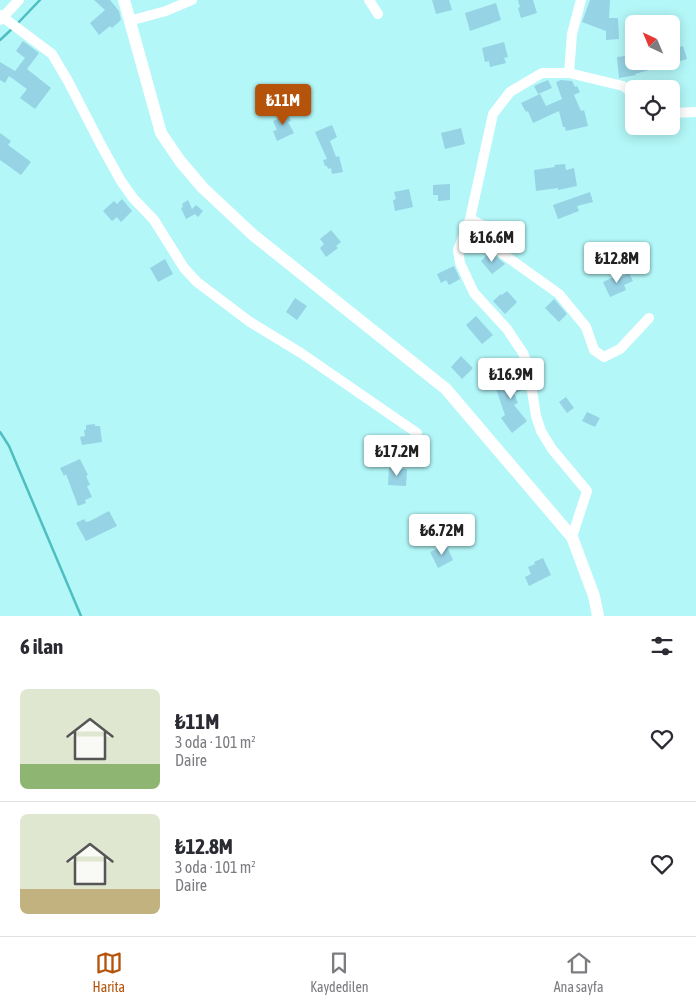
<!DOCTYPE html>
<html lang="tr">
<head>
<meta charset="utf-8">
<style>
	body { margin:0; font-family:"Asap Condensed",sans-serif; background:#f7f7f7; color:#2b2b33; height:100vh; display:flex; flex-direction:column; font-size:19px; white-space:nowrap }
	* { box-sizing:border-box; margin:0 }
	p { font-size:16px; color:#7c7c81 }
	.icon { flex:none; width:28px; height:28px; fill:none; stroke:currentColor; stroke-width:2; stroke-linecap:round; stroke-linejoin:round }
	.map { position:relative; height:616px; overflow:hidden }
	.panel { display:flex; flex-direction:column; background:#fff; flex:1 }
	.panel>* { flex:none }
	.needle { width:32px; rotate:316deg }
	.fabs { position:absolute; left:625px; top:15px; display:grid; gap:10px }
	.fabs a { display:grid; place-items:center; width:55px; height:55px; border-radius:8px; background:#fff; box-shadow:0 2px 12px #0003; font-size:25px }
	.price { position:absolute; translate:-50% -42px; padding:0 11px; border-radius:5px; background:#fff; color:#222; font-size:16px; line-height:32px; filter:drop-shadow(0 1px 2px #0008) }
	.price::after { content:''; position:absolute; left:50%; top:30px; width:15px; height:11px; margin-left:-8px; background:inherit; clip-path:polygon(0 0,100% 0,50% 100%) }
	.price.active { background:#b45309; color:#fff }
	ul { padding:0; list-style:none }
	li { display:flex; align-items:center; gap:15px; height:125px; padding:0 20px }
	li+li { border-top:1px solid #e1e1e2 }
	li span { display:grid; place-items:center; flex:none; width:140px; height:100px; border-radius:8px; color:#555 }
	li>.icon { margin-inline-start:auto }
	span .icon { width:60px; height:60px; fill:#fffc; stroke-width:1 }
	li b { font-size:21px }
	h2 { display:flex; justify-content:space-between; align-items:center; height:60px; padding:0 20px; font-size:21px }
	.menu { display:flex; justify-content:space-around; align-items:center; height:70px; border-top:1px solid #e1e1e2; background:#fff; font-size:14px; color:#7c7c81 }
	.menu a { display:grid; justify-items:center; gap:2px }
	.menu .active { color:#b45309 }
	.map>svg:first-child { display:block }
</style>
</head>
<body>
<div class="map">
<svg width="696" height="616" viewBox="0 0 696 616">
	<rect width="100%" height="100%" fill="#b3f7f8"/>
	<g fill="none" stroke-linecap="round" stroke-linejoin="round">
		<!-- stream -->
		<path stroke="#4fbec1" stroke-width="2.5" d="M17,24L40,0
			M0,40L13,28
			M0,432L9,446L81,616"/>
	</g>
	<!-- building -->
	<path fill="#96d3e4" d="M94,0H110L119,11L121,20L112,28L110,26L99,35L90,23L105,10Z
		M432,0H449L452,10L436,14Z
		M518,0H533L537,13L521,18L518,8L520,7Z
		M590,0H610L609,18H618L619,39L606,40V31L582,22Z
		M496,3L501,20L470,31L465,13Z
		M23,41L39,53L27,69L51,88L35,109L20,98L27,89L9,76L5,83L0,80V62L15,71L25,58L16,51Z
		M504,42L508,57L504,58L506,63L490,67L489,61L485,62L482,48Z
		M683,46L687,59L671,64V49Z
		M633,55L634,61H646L649,70L635,74L636,75L619,78L617,57Z
		M548,80L552,88L538,94L534,86Z
		M561,80L572,81L575,87L577,86L580,92L574,95L581,111L584,110L588,126L566,131L565,127H563L559,111L533,123L528,111L526,112L521,103L540,94L546,106L562,99L556,82Z
		M286,109L291,121L288,122L294,133L277,141L273,131L277,130L273,121L280,118L278,113Z
		M332,125L337,137L330,141L336,157L339,156L343,172L332,174L331,168L328,169L327,166H325L323,160L327,159L315,132Z
		M461,128L465,144L445,149L441,133Z
		M0,133L11,141L8,145L31,162L21,175L0,160Z
		M565,164L566,170L574,168L577,186L558,190V188L536,191L534,170L555,167L554,165Z
		M450,184V200L438,201V195H433V185Z
		M409,189L413,207L395,211L393,200L396,199L394,192Z
		M590,192L593,202L577,206L579,211L558,219L553,205Z
		M122,199L132,211L121,222L117,217L112,221L103,211L114,201L117,204Z
		M188,200L192,209L196,205L203,211L198,217L195,214L186,219L181,208L183,207L182,204Z
		M331,230L341,242L336,246L338,248L326,257L320,248L324,244L320,239Z
		M490,252L494,257L496,256L505,264L492,274L481,261Z
		M165,259L173,274L158,282L150,268Z
		M454,266L460,279L449,285L446,280L441,283L437,274Z
		M629,273L633,281L624,285L626,290L610,297L603,282L618,275L619,278Z
		M507,291L517,302L505,314L493,301L501,294L502,295Z
		M295,298L307,306L297,320L286,312Z
		M554,299L567,314L559,322L545,308Z
		M476,316L493,335L482,344L466,325Z
		M461,356L473,368L462,379L451,367Z
		M521,369L525,390L514,393L518,403L514,405L527,421L512,433L501,418L505,415L494,383L513,376L512,372Z
		M566,397L574,408L567,413L559,402Z
		M587,412L600,418L595,427L582,421Z
		M95,424V426H100L102,442L82,445L80,437L85,436L84,430H86V425Z
		M80,459L88,475L86,476L90,485L87,486L92,497L85,500L86,503L78,506L66,474L64,476L60,468Z
		M389,468L407,469L406,486L388,485Z
		M109,511L117,526L86,541L76,523L84,519L86,522L90,521Z
		M446,545L453,560L438,568L430,552Z
		M543,558L551,575L529,586L525,577L531,574L528,567L535,564L534,562Z"/>
	<g fill="none" stroke-linecap="round" stroke-linejoin="round">
		<!-- minor -->
		<path stroke="#fff" stroke-width="10" d="M369,0L378,14
			M0,15L52,54L68,81L101,145L121,181L133,198L154,220L184,268L197,282L250,322L301,353L417,433
			M0,20L19,0
			M129,21L166,11L192,0
			M569,73L572,34L581,0
			M671,113L696,112
			M470,219L482,225L490,240L503,254L559,294L586,327L594,350L604,357L620,349L649,318
			M572,537L587,491L552,449L541,431L536,416L528,366L523,353L507,329L474,293L460,263L458,250L470,219L493,114L510,92L542,73H569L623,86L634,94"/>
		<!-- major -->
		<path stroke="#fff" stroke-width="12" d="M124,0L161,133L180,161L203,188L252,234L446,389L572,537L594,596L598,616"/>
	</g>
</svg>
<div class="fabs">
<a><svg class="needle" viewBox="-14 -14 28 28"><path d="M0-13l5 13h-10z" fill="#e53935"/><path d="M0 13l5-13h-10z" fill="#7c7c81"/></svg></a>
<a><svg class="icon" aria-label="locate" viewBox="0 0 24 24"><circle cx="12" cy="12" r="6"/><path d="M12 2v4M12 18v4M2 12h4M18 12h4"/></svg></a>
</div>
<b class="price active" style="left:283px;top:126px">₺11M</b>
<b class="price" style="left:492px;top:263px">₺16.6M</b>
<b class="price" style="left:617px;top:284px">₺12.8M</b>
<b class="price" style="left:511px;top:400px">₺16.9M</b>
<b class="price" style="left:397px;top:477px">₺17.2M</b>
<b class="price" style="left:442px;top:556px">₺6.72M</b>
</div>
<section class="panel">
<h2>6 ilan<svg class="icon" aria-label="filters" viewBox="0 0 24 24"><path d="M4 7h16M4 17h16"/><circle cx="9" cy="7" r="2"/><circle cx="15" cy="17" r="2"/></svg></h2>
<ul>
<li><span style="background:linear-gradient(#dfe7d0 75%,#8fb573 0)"><svg class="icon" aria-label="home" viewBox="0 0 24 24"><path d="M3 11l9-7 9 7M6 9v11h12V9"/></svg></span><div><b>₺11M</b><p>3 oda · 101 m²</p><p>Daire</p></div><svg class="icon" aria-label="heart" viewBox="0 0 24 24"><path d="M12 20l-8-8c-3-5 5-10 8-4 3-6 11-1 8 4z"/></svg></li>
<li><span style="background:linear-gradient(#dfe7d0 75%,#c2b280 0)"><svg class="icon" aria-label="home" viewBox="0 0 24 24"><path d="M3 11l9-7 9 7M6 9v11h12V9"/></svg></span><div><b>₺12.8M</b><p>3 oda · 101 m²</p><p>Daire</p></div><svg class="icon" aria-label="heart" viewBox="0 0 24 24"><path d="M12 20l-8-8c-3-5 5-10 8-4 3-6 11-1 8 4z"/></svg></li>
</ul>
</section>
<nav class="menu">
<a class="active"><svg class="icon" aria-label="map" viewBox="0 0 24 24"><path d="M3 6l6-2 6 2 6-2v14l-6 2-6-2-6 2zM9 4v14M15 6v14"/></svg>Harita</a>
<a><svg class="icon" aria-label="saved" viewBox="0 0 24 24"><path d="M7 4h10v16l-5-4-5 4z"/></svg>Kaydedilen</a>
<a><svg class="icon" aria-label="home" viewBox="0 0 24 24"><path d="M3 11l9-7 9 7M6 9v11h12V9"/></svg>Ana sayfa</a>
</nav>
</body>
</html>
